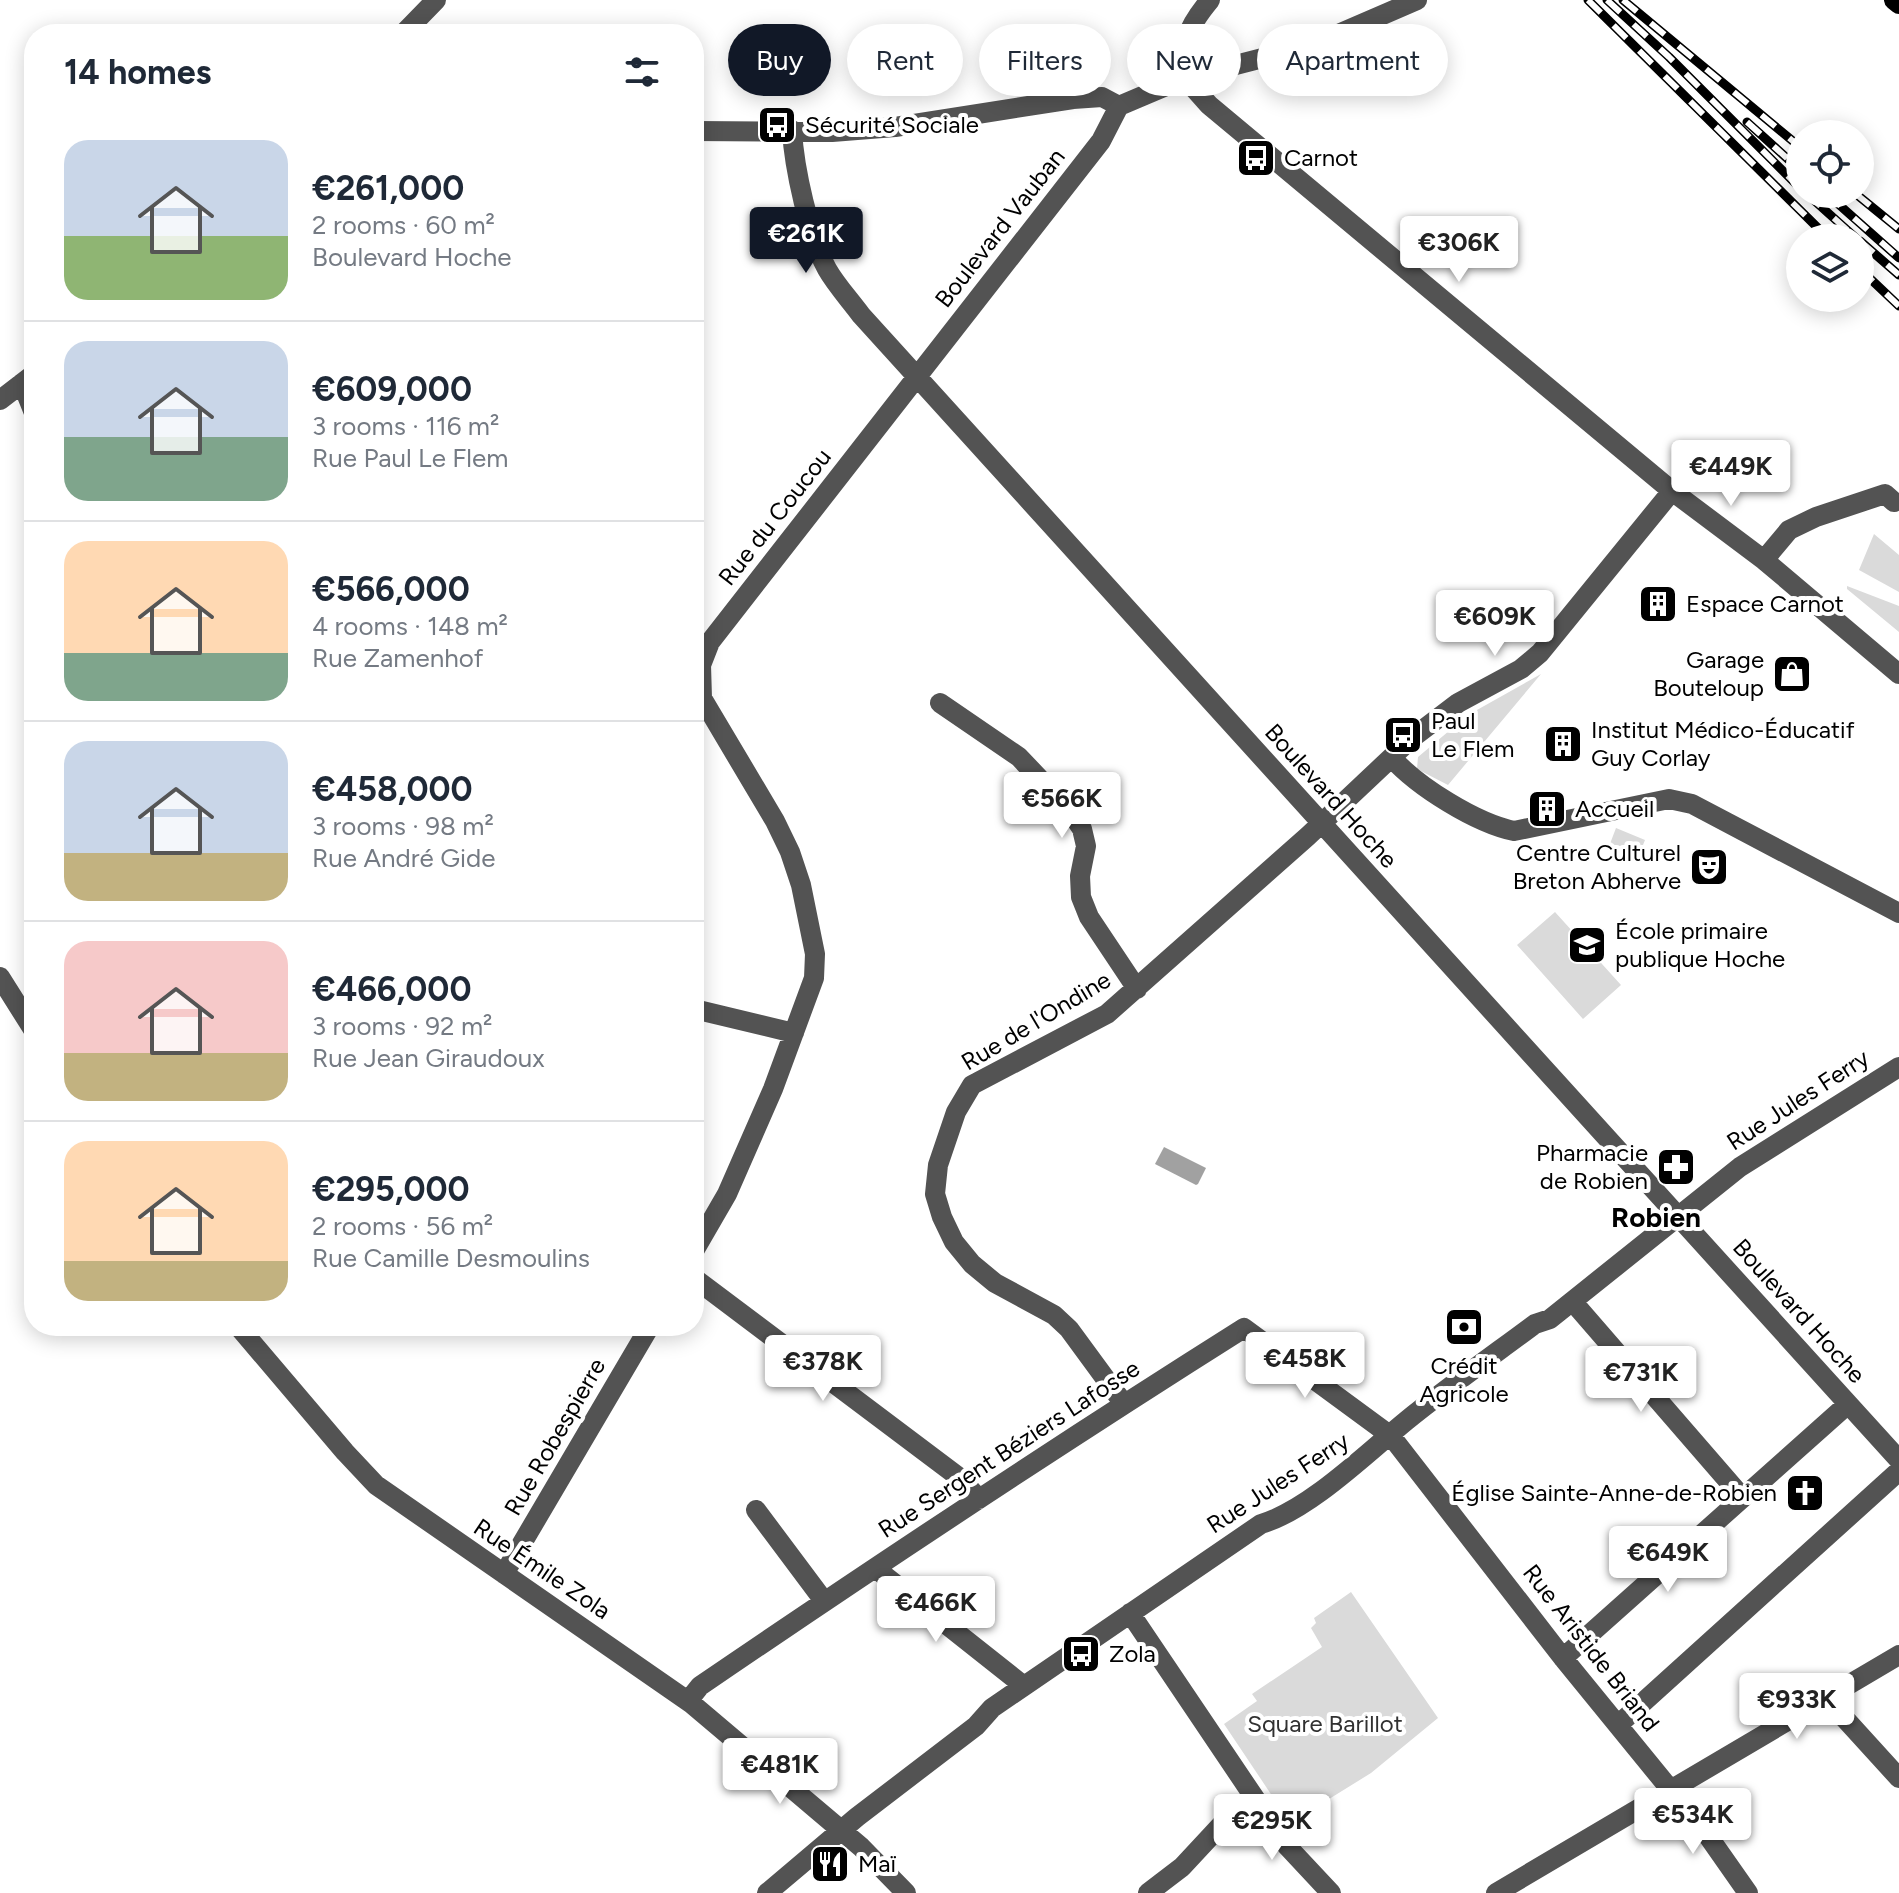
<!DOCTYPE html>
<html lang="en">
<head>
<meta charset="utf-8">
<style>
	body { margin:0; font-family:Figtree,sans-serif; background:#f6f6f7; color:#1f2937; height:100vh; display:flex; flex-direction:column; font-size:30px; white-space:nowrap }
	* { box-sizing:border-box; margin:0 }
	p { font-size:26px; color:#747a83 }
	.icon { flex:none; width:44px; height:44px; fill:none; stroke:currentColor; stroke-width:2; stroke-linecap:round; stroke-linejoin:round }
	.map { position:relative; flex:1; overflow:hidden }
	.side { position:absolute; left:24px; top:24px; width:680px; height:1312px; display:flex; flex-direction:column; background:#fff; border-radius:32px; box-shadow:0 4px 20px #0003 }
	.side>* { flex:none }
	.banner { position:absolute; left:728px; top:24px; width:760px; height:72px; display:flex; gap:16px }
	.buttons { position:absolute; left:1786px; top:120px; display:grid; gap:16px }
	.buttons a { display:grid; place-items:center; width:88px; height:88px; border-radius:50%; background:#fff; box-shadow:0 4px 20px #0003; font-size:40px }
	.price { position:absolute; translate:-50% -68px; padding:0 18px; border-radius:8px; background:#fff; color:#222; font-size:26px; line-height:52px; filter:drop-shadow(0 2px 4px #0008) }
	.price::after { content:''; position:absolute; left:50%; top:48px; width:24px; height:18px; margin-left:-12px; background:inherit; clip-path:polygon(0 0,100% 0,50% 100%) }
	.price.active { background:#111827; color:#fff }
	ul { padding:0; list-style:none }
	li { display:flex; align-items:center; gap:24px; height:200px; padding:0 40px }
	li+li { border-top:2px solid #e0e1e3 }
	li span { display:grid; place-items:center; flex:none; width:224px; height:160px; border-radius:24px; color:#555 }
	li>.icon { margin-inline-start:auto }
	span .icon { width:96px; height:96px; fill:#fffc; stroke-width:1 }
	li b { font-size:34px }
	h2 { display:flex; justify-content:space-between; align-items:center; height:96px; padding:0 40px; font-size:34px }
	.pill { padding:0 28px; border-radius:36px; background:#fff; box-shadow:0 4px 20px #0003; font-size:28px; line-height:72px }
	.pill.active { background:#111827; color:#fff }
	.map>svg:first-child { display:block }
</style>
</head>
<body>
<div class="map">
<svg width="1899" height="1893" viewBox="0 0 1899 1893">
	<rect width="100%" height="100%" fill="#fff"/>
	<!-- green -->
	<path fill="#dadada" d="M1874,534L1899,555V592L1859,570Z
		M1847,586L1899,606V632L1847,589Z
		M1541,674L1448,785L1417,769L1418,757L1468,715Z
		M1616,828L1645,840L1637,860L1608,849Z
		M1555,912L1621,985L1583,1019L1517,945Z
		M1351,1592L1438,1718L1371,1773L1321,1804L1295,1830L1224,1724L1257,1701L1252,1694L1322,1647L1311,1628L1316,1623L1314,1618Z"/>
	<!-- water -->
	<path fill="#a1a1a1" d="M1164,1147L1206,1168L1198,1184L1196,1185L1155,1164Z"/>
	<g fill="none" stroke-linecap="round" stroke-linejoin="round">
		<!-- minor -->
		<path stroke="#535353" stroke-width="20" d="M403,34L436,0
			M1185,78L1209,105L1672,491L1764,560L1899,674
			M1185,78C1184,40 1185,30 1210,0
			M1119,106L1185,78L1313,45L1417,0
			M792,130C794,168 809,236 827,269C836,285 850,300 861,315L1899,1460
			M694,131L832,132L895,127L1073,99L1102,97L1119,106
			M22,383L34,413
			M0,400L34,374
			M1764,560L1789,530L1816,517L1885,494L1894,502
			M702,698L701,665L710,642L1101,141L1119,106
			M940,703L1019,757L1070,811L1082,829L1086,846L1080,876L1081,897L1089,917L1137,989
			M1392,758C1418,787 1476,823 1514,831L1669,799L1692,804L1899,913
			M0,977L34,1031
			M694,1009L794,1033
			M694,1251L727,1194L773,1089L814,978L815,954L801,885L790,852L775,821L696,688
			M694,1278L960,1478L979,1499
			M1573,1302L1742,1497
			M238,1326L345,1452L376,1485L692,1704L861,1847L906,1893
			M1124,1404L1069,1329L1054,1315L995,1283L972,1264L954,1242L942,1217L935,1194L938,1165L956,1112L972,1085L1107,1014L1308,836L1412,738L1458,703L1521,669L1540,653L1672,491
			M756,1510L824,1601
			M875,1568L1024,1686
			M504,1574L650,1326
			M1130,1613L1287,1846L1331,1893
			M1563,1658L1848,1404
			M1829,1696L1838,1711L1899,1778
			M688,1701L700,1686C879,1564 1060,1444 1244,1328L1391,1436L1563,1658L1665,1783L1680,1796L1748,1893
			M1618,1725L1899,1471
			M767,1893L857,1817L976,1726L992,1708L1261,1524C1309,1510 1367,1453 1406,1421C1448,1387 1492,1356 1535,1324L1550,1319L1740,1167L1899,1067
			M1148,1893L1182,1867L1235,1810L1254,1798
			M1496,1893L1899,1655"/>
		<!-- major -->
		<path stroke="#000" stroke-width="20" d="M1894,0L1899,4"/>
		<!-- rail casing -->
		<g stroke="#000" stroke-width="9">
			<path id="rail" d="M1588,0L1828,238
				M1607,0L1669,57L1800,188
				M1623,0L1800,147
				M1747,122L1800,170
				M1807,194L1856,238
				M1827,194L1899,258
				M1856,194L1899,229
				M1860,241L1899,275
				M1860,269L1899,306"/>
		</g>
		<!-- rail -->
		<use href="#rail" stroke="#fff" stroke-width="6" stroke-dasharray="18" stroke-linecap="butt"/>
	</g>
	<!-- icons -->
	<defs>
		<g id="bus-square" transform="scale(2)"><rect x="-9" y="-9" width="18" height="18" rx="4" fill="#000" stroke="#fff"/><path d="M-5-6H5V4H4V6H2V4H-2V6H-4V4H-5ZM-3.5-4V0h7V-4ZM-3.5 1.2v1.5H-2V1.2ZM2 1.2v1.5H3.5V1.2Z" fill="#fff"/></g>
		<g id="building-square" transform="scale(2)"><rect x="-9" y="-9" width="18" height="18" rx="4" fill="#000" stroke="#fff"/><path d="M-4-6H4V6H1V3H-1V6H-4ZM-2.5-4.3h1.7v1.8h-1.7ZM.8-4.3h1.7v1.8H.8ZM-2.5-1h1.7V.8h-1.7ZM.8-1h1.7V.8H.8Z" fill="#fff"/></g>
		<g id="shop-square" transform="scale(2)"><rect x="-9" y="-9" width="18" height="18" rx="4" fill="#000" stroke="#fff"/><path d="M-5-2.5h2.3a2.7 3.5 0 0 1 5.4 0H5L5.5 6h-11ZM-1.5-2.5h3a1.5 2.3 0 0 0-3 0Z" fill="#fff"/></g>
		<g id="theatre-square" transform="scale(2)"><rect x="-9" y="-9" width="18" height="18" rx="4" fill="#000" stroke="#fff"/><path d="M-5-5.5Q0-4 5-5.5V0Q5 5 0 6Q-5 5-5 0ZM-3.3-2.5H-1v1.5H-3.3ZM1-2.5H3.3v1.5H1ZM-2.8 1Q0 5.5 2.8 1Z" fill="#fff"/></g>
		<g id="school-square" transform="scale(2)"><rect x="-9" y="-9" width="18" height="18" rx="4" fill="#000" stroke="#fff"/><path d="M0-5L7-2L0 1L-7-2ZM-4 1L0 2.5L4 1V4Q0 6-4 4Z" fill="#fff"/></g>
		<g id="pharmacy-square" transform="scale(2)"><rect x="-9" y="-9" width="18" height="18" rx="4" fill="#000" stroke="#fff"/><path d="M-2-6h4v4h4v4h-4v4h-4v-4h-4v-4h4Z" fill="#fff"/></g>
		<g id="bank-square" transform="scale(2)"><rect x="-9" y="-9" width="18" height="18" rx="4" fill="#000" stroke="#fff"/><path d="M-6-4H6V4H-6ZM0-2.3a2.3 2.3 0 1 0 0 4.6a2.3 2.3 0 1 0 0-4.6Z" fill="#fff"/></g>
		<g id="church-square" transform="scale(2)"><rect x="-9" y="-9" width="18" height="18" rx="4" fill="#000" stroke="#fff"/><path d="M-1.2-6h2.4v3.5h3.3v2.4h-3.3V6h-2.4V-.1h-3.3v-2.4h3.3Z" fill="#fff"/></g>
		<g id="restaurant-square" transform="scale(2)"><rect x="-9" y="-9" width="18" height="18" rx="4" fill="#000" stroke="#fff"/><path d="M-5-6h1v4h1v-4h1v4h1v-4h1v5L-1.5 .5V6h-2V.5L-5-1ZM5-6V6H3V1.5H1.5Q1.5-4 5-6Z" fill="#fff"/></g>
	</defs>
	<g fill-rule="evenodd">
		<use href="#bus-square" x="777" y="125"/>
		<use href="#bus-square" x="1256" y="158"/>
		<use href="#building-square" x="1658" y="604"/>
		<use href="#shop-square" x="1792" y="674"/>
		<use href="#bus-square" x="1403" y="735"/>
		<use href="#building-square" x="1563" y="744"/>
		<use href="#building-square" x="1547" y="809"/>
		<use href="#theatre-square" x="1709" y="867"/>
		<use href="#school-square" x="1587" y="945"/>
		<use href="#pharmacy-square" x="1676" y="1167"/>
		<use href="#bank-square" x="1464" y="1327"/>
		<use href="#church-square" x="1805" y="1493"/>
		<use href="#bus-square" x="1081" y="1654"/>
		<use href="#restaurant-square" x="830" y="1864"/>
	</g>
	<g text-anchor="middle" stroke-width="8" stroke-linejoin="round" paint-order="stroke">
		<!-- poi labels -->
		<g font-size="24" fill="#000" stroke="#fff" text-anchor="start">
			<text x="805" y="133">Sécurité Sociale</text>
			<text x="1284" y="166">Carnot</text>
			<text x="1686" y="612">Espace Carnot</text>
			<text x="1764" y="668" text-anchor="end">Garage<tspan x="1764" dy="28">Bouteloup</tspan></text>
			<text x="1431" y="729">Paul<tspan x="1431" dy="28">Le Flem</tspan></text>
			<text x="1591" y="738">Institut Médico-Éducatif<tspan x="1591" dy="28">Guy Corlay</tspan></text>
			<text x="1575" y="817">Accueil</text>
			<text x="1681" y="861" text-anchor="end">Centre Culturel<tspan x="1681" dy="28">Breton Abherve</tspan></text>
			<text x="1615" y="939">École primaire<tspan x="1615" dy="28">publique Hoche</tspan></text>
			<text x="1648" y="1161" text-anchor="end">Pharmacie<tspan x="1648" dy="28">de Robien</tspan></text>
			<text x="1464" y="1374" text-anchor="middle">Crédit<tspan x="1464" dy="28">Agricole</tspan></text>
			<text x="1777" y="1501" text-anchor="end">Église Sainte-Anne-de-Robien</text>
			<text x="1109" y="1662">Zola</text>
			<text x="858" y="1872">Maï</text>
		</g>
		<!-- street labels -->
		<g font-size="24" fill="#000" stroke="#fff">
			<text transform="translate(1000 228) rotate(-52)" y="8">Boulevard Vauban</text>
			<text transform="translate(775 517) rotate(-52)" y="8">Rue du Coucou</text>
			<text transform="translate(1331 796) rotate(48)" y="8">Boulevard Hoche</text>
			<text transform="translate(1036 1021) rotate(-31)" y="8">Rue de l'Ondine</text>
			<text transform="translate(1798 1100) rotate(-33)" y="8">Rue Jules Ferry</text>
			<text transform="translate(1799 1311) rotate(48)" y="8">Boulevard Hoche</text>
			<text transform="translate(555 1437) rotate(-60)" y="8">Rue Robespierre</text>
			<text transform="translate(1009 1449) rotate(-33)" y="8">Rue Sergent Béziers Lafosse</text>
			<text transform="translate(1278 1483) rotate(-33)" y="8">Rue Jules Ferry</text>
			<text transform="translate(542 1569) rotate(34)" y="8">Rue Émile Zola</text>
			<text transform="translate(1591 1648) rotate(52)" y="8">Rue Aristide Briand</text>
		</g>
		<!-- park labels -->
		<g font-size="24" fill="#313131" stroke="#fff">
			<text x="1325" y="1732">Square Barillot</text>
		</g>
		<!-- quarter labels -->
		<g font-size="28" font-weight="bold" fill="#000" stroke="#fff">
			<text x="1656" y="1227">Robien</text>
		</g>
	</g>
</svg>
<div class="buttons">
<a><svg class="icon" aria-label="locate" viewBox="0 0 24 24"><circle cx="12" cy="12" r="6"/><path d="M12 2v4M12 18v4M2 12h4M18 12h4"/></svg></a>
<a><svg class="icon" aria-label="layers" viewBox="0 0 24 24"><path d="M12 4l9 5-9 5-9-5zM3 14l9 5 9-5"/></svg></a>
</div>
<b class="price active" style="left:806px;top:275px">€261K</b>
<b class="price" style="left:1459px;top:284px">€306K</b>
<b class="price" style="left:1731px;top:508px">€449K</b>
<b class="price" style="left:1495px;top:658px">€609K</b>
<b class="price" style="left:1062px;top:840px">€566K</b>
<b class="price" style="left:1305px;top:1400px">€458K</b>
<b class="price" style="left:823px;top:1403px">€378K</b>
<b class="price" style="left:1641px;top:1414px">€731K</b>
<b class="price" style="left:1668px;top:1594px">€649K</b>
<b class="price" style="left:936px;top:1644px">€466K</b>
<b class="price" style="left:1797px;top:1741px">€933K</b>
<b class="price" style="left:780px;top:1806px">€481K</b>
<b class="price" style="left:1693px;top:1856px">€534K</b>
<b class="price" style="left:1272px;top:1862px">€295K</b>
<div class="banner">
<a class="pill active">Buy</a>
<a class="pill">Rent</a>
<a class="pill">Filters</a>
<a class="pill">New</a>
<a class="pill">Apartment</a>
</div>
<section class="side">
<h2>14 homes<svg class="icon" aria-label="filters" viewBox="0 0 24 24"><path d="M4 7h16M4 17h16"/><circle cx="9" cy="7" r="2"/><circle cx="15" cy="17" r="2"/></svg></h2>
<ul>
<li><span style="background:linear-gradient(#c9d6e8 60%,#8fb573 0)"><svg class="icon" aria-label="home" viewBox="0 0 24 24"><path d="M3 11l9-7 9 7M6 9v11h12V9"/></svg></span><div><b>€261,000</b><p>2 rooms · 60 m²</p><p>Boulevard Hoche</p></div></li>
<li><span style="background:linear-gradient(#c9d6e8 60%,#7fa58c 0)"><svg class="icon" aria-label="home" viewBox="0 0 24 24"><path d="M3 11l9-7 9 7M6 9v11h12V9"/></svg></span><div><b>€609,000</b><p>3 rooms · 116 m²</p><p>Rue Paul Le Flem</p></div></li>
<li><span style="background:linear-gradient(#ffd9b3 70%,#7fa58c 0)"><svg class="icon" aria-label="home" viewBox="0 0 24 24"><path d="M3 11l9-7 9 7M6 9v11h12V9"/></svg></span><div><b>€566,000</b><p>4 rooms · 148 m²</p><p>Rue Zamenhof</p></div></li>
<li><span style="background:linear-gradient(#c9d6e8 70%,#c2b280 0)"><svg class="icon" aria-label="home" viewBox="0 0 24 24"><path d="M3 11l9-7 9 7M6 9v11h12V9"/></svg></span><div><b>€458,000</b><p>3 rooms · 98 m²</p><p>Rue André Gide</p></div></li>
<li><span style="background:linear-gradient(#f6c9c9 70%,#c2b280 0)"><svg class="icon" aria-label="home" viewBox="0 0 24 24"><path d="M3 11l9-7 9 7M6 9v11h12V9"/></svg></span><div><b>€466,000</b><p>3 rooms · 92 m²</p><p>Rue Jean Giraudoux</p></div></li>
<li><span style="background:linear-gradient(#ffd9b3 75%,#c2b280 0)"><svg class="icon" aria-label="home" viewBox="0 0 24 24"><path d="M3 11l9-7 9 7M6 9v11h12V9"/></svg></span><div><b>€295,000</b><p>2 rooms · 56 m²</p><p>Rue Camille Desmoulins</p></div></li>
</ul>
</section>
</div>
</body>
</html>
